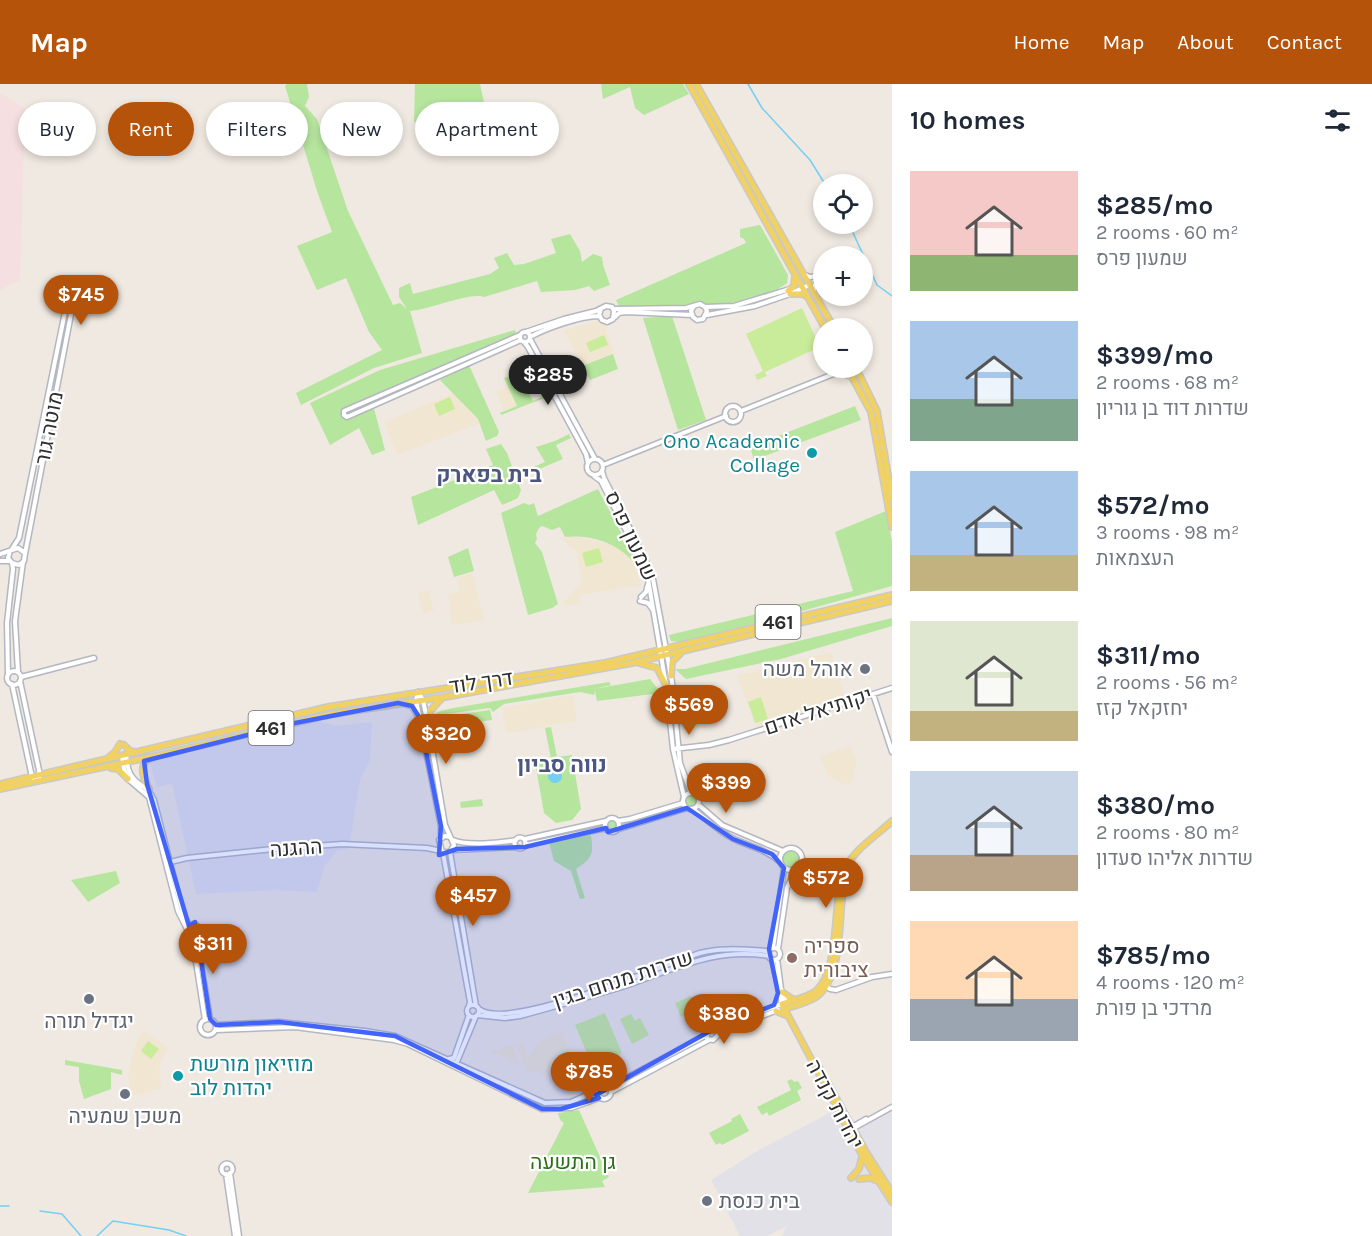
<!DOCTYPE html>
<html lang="en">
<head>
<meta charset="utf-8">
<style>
	body { margin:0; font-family:Karla,Heebo,sans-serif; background:#f6f6f7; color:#1f2937; height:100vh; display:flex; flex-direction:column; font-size:22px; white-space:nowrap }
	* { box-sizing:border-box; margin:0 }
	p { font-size:20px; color:#747a83 }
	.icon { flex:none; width:33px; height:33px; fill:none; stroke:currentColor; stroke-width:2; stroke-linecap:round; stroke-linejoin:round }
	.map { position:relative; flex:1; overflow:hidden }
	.details { display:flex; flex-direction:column; background:#fff; width:480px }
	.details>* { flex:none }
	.hud { position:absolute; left:18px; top:18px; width:570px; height:54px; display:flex; gap:12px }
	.buttons { position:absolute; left:813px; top:90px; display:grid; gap:12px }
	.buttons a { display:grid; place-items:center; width:60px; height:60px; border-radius:50%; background:#fff; box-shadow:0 3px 9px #0003; font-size:30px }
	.price { position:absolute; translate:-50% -51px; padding:0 14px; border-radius:21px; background:#b45309; color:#fff; font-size:20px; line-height:39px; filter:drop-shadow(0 2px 3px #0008) }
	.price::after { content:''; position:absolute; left:50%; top:36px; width:18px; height:14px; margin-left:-9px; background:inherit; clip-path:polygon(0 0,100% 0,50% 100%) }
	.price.active { background:#222; color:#fff }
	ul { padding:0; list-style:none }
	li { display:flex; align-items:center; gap:18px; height:150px; padding:0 18px }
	li span { display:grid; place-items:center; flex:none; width:168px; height:120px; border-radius:0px; color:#555 }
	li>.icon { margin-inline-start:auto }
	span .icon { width:72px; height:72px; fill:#fffc; stroke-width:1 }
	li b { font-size:26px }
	h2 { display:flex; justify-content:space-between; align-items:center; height:72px; padding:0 18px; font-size:26px }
	.pill { padding:0 21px; border-radius:27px; background:#fff; box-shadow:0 3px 9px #0003; font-size:21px; line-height:54px }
	.pill.active { background:#b45309; color:#fff }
	header { display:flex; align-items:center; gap:36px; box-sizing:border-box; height:84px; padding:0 30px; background:#b45309; color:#fff }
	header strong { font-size:28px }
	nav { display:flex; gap:33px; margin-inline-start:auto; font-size:21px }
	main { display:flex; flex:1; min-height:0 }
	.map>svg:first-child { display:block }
</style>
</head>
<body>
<header>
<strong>Map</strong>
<nav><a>Home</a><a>Map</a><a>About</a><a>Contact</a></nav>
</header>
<main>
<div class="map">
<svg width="892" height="1152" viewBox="0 0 892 1152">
	<rect width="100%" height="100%" fill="#efe9e1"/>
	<!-- industrial -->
	<path fill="#e3e1e8" d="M319,637L336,642L372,638L370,676L360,695L349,764L336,767L324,783L317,808L275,806L196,810L172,699L157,703L149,676Z
		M892,1022V1152H782L787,1142L767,1152H740L711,1096L759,1066L837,1025L849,1047Z"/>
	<!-- education -->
	<path fill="#f0e6d1" d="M598,236L604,240L614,269L582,282L564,247Z
		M509,303L518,322L504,327L496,308Z
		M453,309L480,339L397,371L385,338Z
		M577,453L610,460L620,464L634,479L642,501L580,511L581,520L566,521L562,517L567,515L582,498L577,468L560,454Z
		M472,489L484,536L455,541L452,539L449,528L451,524L448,510L460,507L457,494Z
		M428,506L434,526L423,530L418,509Z
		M831,568L846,616L807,631L757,643L737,592Z
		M573,611L577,637L506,649L502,624Z
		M850,663L857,676L852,698L847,700L840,699L827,690L820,672Z
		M143,946L168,964L160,979L159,988L161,1004L132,1012L128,991L134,965Z
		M561,947L572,972L556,979L549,993L533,985L534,989L527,987L517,962L523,959L528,974L540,956Z
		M512,962L519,978L518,980L491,967Z"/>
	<!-- medical -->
	<path fill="#f5dfe0" d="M0,9L32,29L41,43L24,64L20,196L0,206Z"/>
	<!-- green -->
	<path fill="#b6e59e" d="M287,0H307L309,13L305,22L317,35L348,127L393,221L400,219L407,225L399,213V204L410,199L413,210L490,190L499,184L494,174L507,169L514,181L524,180L556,169L551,155L570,150L580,167L582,178L593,170L602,173L603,181L610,201L594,207L589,202L575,206L541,208L537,197L484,213C470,208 429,226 410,227L422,269L374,284L301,321L296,309L382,266L369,248L346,194L317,206L297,162L332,148L318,110L285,2Z
		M415,0H480L484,18V33L414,38Z
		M601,0H683L689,10L644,31L635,24L630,3L603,15Z
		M760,141L788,191L787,199C751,228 666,221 619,222L616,216L746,159L744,155L740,153V145Z
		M672,232L706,336L678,346L643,234Z
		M515,246L518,255L371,313L385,366L372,371L359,344L330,361L310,319L380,286Z
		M613,270L618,285L590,296L582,282Z
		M469,281L499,348L497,352L486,357L478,335L440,296Z
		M519,289L533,317L548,310L549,312L501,331L500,329L517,322L504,294Z
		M855,322L861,336L754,376L750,363Z
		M569,350L571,354L556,361L563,375L525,391L524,387L545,378L536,363L555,357Z
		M501,360L507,369L521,406L518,414L502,421L494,406L418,441L411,413L493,381L486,365Z
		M598,405L637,479L635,480C619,459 591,450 565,453L560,443L552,446L542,442L539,444L536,450L537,455L535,459L542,468L558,520L552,524L528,531L501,429L524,419L529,421L534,419L538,432Z
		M886,427L892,457V502L770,536L680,558L671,557L669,551L853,507L835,448Z
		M468,464L474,487L454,493L448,473Z
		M892,534V542L781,575L686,595L675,585H685Z
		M650,595L661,609L597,617L595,607L594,611L580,608L504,620L493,628L490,624L431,632L440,627L453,624L609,598L611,601L594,605Z
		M490,626L492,636L431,645L429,635Z
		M551,643L557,673L572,671L581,725L572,736L556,739L544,729L535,678L551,675L545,644Z
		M683 717a8 8 0 1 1 16 0a8 8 0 1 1-16 0Z
		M482,715L483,722L461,724L460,718Z
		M605 741a7 7 0 1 1 14 0a7 7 0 1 1-14 0Z
		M591,751C594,771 592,774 576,785L585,814L580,815L571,787L554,777L549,758Z
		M780 775a11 11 0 1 1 22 0a11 11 0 1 1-22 0Z
		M116,787L120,799L88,818L71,796Z
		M496,792L497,801L481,802L480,794Z
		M65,976L122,986V991L111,988V1005L84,1015L79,997V983L65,981Z
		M792,995L794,998L798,997L802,1004L797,1007L801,1016L769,1032L767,1028L762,1031L757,1023L791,1006L787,997Z
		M579,1026L609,1093L602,1097L605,1103L528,1109L564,1039L560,1036L558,1029Z
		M740,1030L749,1047L722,1061L720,1059L716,1061L709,1049L732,1037L731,1035Z"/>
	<!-- pitch -->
	<path fill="#c9ec9a" d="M802,224L820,263L765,288L767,292L757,296L755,291L763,287L746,250Z
		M604,251L608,261L590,268L586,259Z
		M450,313L455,325L439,332L434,320Z
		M599,464L603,478L586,483L582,469Z
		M761,613L768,635L755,639L748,618Z
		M691,912L697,925L681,933L675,919Z
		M605,929L622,969L592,981L575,941Z
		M631,930L635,937L640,934L649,951L632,960L620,935Z
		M148,957L159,965L151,975L141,967Z"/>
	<!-- water -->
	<path fill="#75cff0" d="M548 692a7 7 0 1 1 14 0a7 7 0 1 1-14 0Z"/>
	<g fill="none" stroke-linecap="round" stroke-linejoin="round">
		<!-- stream -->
		<path stroke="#75cff0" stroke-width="1.5" d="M748,0L762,24L810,76L825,100
			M849,140L877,201L892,212
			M0,1122H9
			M40,1127L62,1130L81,1152
			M97,1152L113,1137L169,1146L186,1152"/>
		<!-- minor casing -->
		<g stroke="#b4b7c1" stroke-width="7">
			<path id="minor" d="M805,191L810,193L819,192
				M61 213a8 8 0 1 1 16 0a8 8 0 1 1-16 0Z
				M814,206L815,201L819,196
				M705,223L734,222L790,205
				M613,225L686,224L700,220L705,223L707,227L703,235L697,236L693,233L691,227L694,222
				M707,231L755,222L790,210L809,201
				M615,233L619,229L626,228L692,231
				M520 253a5 5 0 1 1 10 0a5 5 0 1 1-10 0Z
				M526,248L564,235L596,227L606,222L612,223L614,227L613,235L607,238L602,236L599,231L601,225
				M520,251L344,327V331L347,333L521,256
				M530,253C547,244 580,232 599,232
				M530,255L595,375
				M524,258L528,263L586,370L588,379
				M725 330a8 8 0 1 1 16 0a8 8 0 1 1-16 0Z
				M741,327L841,287
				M587 383a8 8 0 1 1 16 0a8 8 0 1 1-16 0Z
				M603,381L726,332
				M602,387L604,394L644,472L653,495L672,598L680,679L691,709
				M594,392L601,397L640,474L648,495L666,601L673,665L684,713
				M12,465L19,454L65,228L64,220
				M0,470L18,464L25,469L24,477L19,481L12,479L8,474L10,467
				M25,470L72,225L75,219
				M0,477H10
				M641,513L646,508L648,500
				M640,517L648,519L653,526
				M7 594a7 7 0 1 1 14 0a7 7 0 1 1-14 0Z
				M18,588L15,537L23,478
				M8,591L7,539L13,485L12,479
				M21,593L94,574
				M12,600L32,693L37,697L40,691L20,597
				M418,608L423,616L428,641L445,741L454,761L450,768H442L439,756L445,752L450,753
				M418,609L416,617L441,742V754
				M873,610L892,668
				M673,665L709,661L729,656L892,604
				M126,671C127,677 127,685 131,691C138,703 147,700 154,716L183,829L189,842
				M122,672L124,685L128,695L149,713L178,827L187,845
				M683 717a8 8 0 1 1 16 0a8 8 0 1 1-16 0Z
				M699,721L722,741L783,767
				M693,725C706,735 717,746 732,754C748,762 766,765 780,778
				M605 741a7 7 0 1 1 14 0a7 7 0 1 1-14 0Z
				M618,737L630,735L683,719
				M619,745L687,724
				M514.5 759a5.5 5.5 0 1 1 11 0a5.5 5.5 0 1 1-11 0Z
				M525,755L606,737
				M453,756C467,762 500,759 516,756
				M526,761L606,744
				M780 775a11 11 0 1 1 22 0a11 11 0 1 1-22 0Z
				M453,766L517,763
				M450,768L476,922
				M443,769L470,918L469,922
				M166,779L187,774L273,765L342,760L427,764L441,767
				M187 846a6 6 0 1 1 12 0a6 6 0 1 1-12 0Z
				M196,851L210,935
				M192,852L205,936
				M768 870a6 6 0 1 1 12 0a6 6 0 1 1-12 0Z
				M773,864L784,784
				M778,865L787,804L796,784
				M777,875L781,905L786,919
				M825,901L830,905L836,906L872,893L892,890
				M467 927a6 6 0 1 1 12 0a6 6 0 1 1-12 0Z
				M479,925C508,948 662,881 700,869C722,863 746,866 769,867
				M477,931L505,934L520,932C554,923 588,913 622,903C673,886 713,863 769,872
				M742,932L748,934L746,940L720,949L713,956L707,955V951L709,947L721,946Z
				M747,932L782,920L772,875
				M200 943a8 8 0 1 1 16 0a8 8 0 1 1-16 0Z
				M749,937L778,926
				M216,941L279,938L365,947L395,952L545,1019L571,1018L596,1007
				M216,946L295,943L394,956L408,960L542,1025L571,1024L599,1014
				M449,975L454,974L469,931
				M456,980L476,932
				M597 1008a7 7 0 1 1 14 0a7 7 0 1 1-14 0Z
				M609,1003L707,951
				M611,1008L709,956
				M852,1043L866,1035
				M852,1045L892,1023
				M221.5 1085a5.5 5.5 0 1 1 11 0a5.5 5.5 0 1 1-11 0Z
				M230,1089L239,1152
				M226,1090L235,1152"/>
		</g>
		<!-- major casing -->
		<g stroke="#c9c9c9" stroke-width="8">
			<path id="major" d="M689,0L825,244
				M696,0L834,244
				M788,207L794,202L795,193
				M790,210H802L806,212
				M842,284L840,288L850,292
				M847,284L871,328L892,443
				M856,284L877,327L892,415
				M639,579L657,584L666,601
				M671,592L672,578L680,570
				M405,620L412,622L419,633
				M428,641L430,627L442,614
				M124,661L130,667L136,668
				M108,674L115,668L120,660
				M149,675C138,681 144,696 149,705
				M111,684L118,685L128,695
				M0,700L328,623L605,579L892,511
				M0,705L165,670L332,630L445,613L632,579L892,517
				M892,737C876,752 853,766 844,787C832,818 841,885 816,907C807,914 793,916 782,920L862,1071L892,1118
				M782,908L794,916
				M784,925C795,922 807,919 816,913C841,896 839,841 842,814
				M776,927L788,932
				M819,983L866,1068L892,1109
				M851,1094L859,1085L862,1073
				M859,1095L870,1094L878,1097"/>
		</g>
		<!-- minor -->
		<use href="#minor" stroke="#fff" stroke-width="4"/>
		<!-- major -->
		<use href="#major" stroke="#f2d163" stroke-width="5"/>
	</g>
	<!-- marked area -->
	<path fill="#4264fb" fill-opacity="0.2" stroke="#4264fb" stroke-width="4.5" stroke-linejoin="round" d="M398,619L412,622L419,633L441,742L439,771L457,765L525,763L606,744L608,748L687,724L733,755L772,770L784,784L769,865L778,909L774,921L710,947L596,1011L599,1014L561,1025H542L395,952L279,938L216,941L210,935L195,838L189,842L147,700L144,677L295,639Z"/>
	<!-- markers -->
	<g fill="#0f9aa8" stroke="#fff" stroke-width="2">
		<circle cx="812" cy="369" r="6"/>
		<circle cx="178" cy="992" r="6"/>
	</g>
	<g fill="#6b7280" stroke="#fff" stroke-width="2">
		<circle cx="865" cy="585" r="6"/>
		<circle cx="89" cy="915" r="6"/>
		<circle cx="125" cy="1010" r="6"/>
		<circle cx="707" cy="1117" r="6"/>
	</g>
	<circle fill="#8d6e63" stroke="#fff" stroke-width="2" cx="792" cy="874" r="6"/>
	<g text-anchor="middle" stroke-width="4.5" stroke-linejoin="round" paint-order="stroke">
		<!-- shield labels -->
		<g fill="#fff" stroke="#6d6d6d" stroke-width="1.5">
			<rect x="755.5" y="521" width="45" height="34" rx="4.5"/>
			<rect x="248.5" y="627" width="45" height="34" rx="4.5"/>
		</g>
		<g font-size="20" font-weight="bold" fill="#2e2e2e">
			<text x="778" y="545">461</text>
			<text x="271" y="651">461</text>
		</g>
		<!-- street labels -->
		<g font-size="21" fill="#2e2e2e" stroke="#fff">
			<text transform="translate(49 344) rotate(-79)" y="7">מוטה גור</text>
			<text transform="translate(631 452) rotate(65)" y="7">שמעון פרס</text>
			<text transform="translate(481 598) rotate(-8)" y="7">דרך לוד</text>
			<text transform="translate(818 627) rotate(-18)" y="7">יקותיאל אדם</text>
			<text transform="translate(296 764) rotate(-4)" y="7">ההגנה</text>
			<text transform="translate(623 895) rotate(-18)" y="7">שדרות מנחם בגין</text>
			<text transform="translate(835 1020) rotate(62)" y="7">יהדות קנדה</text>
		</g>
		<!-- culture labels -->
		<g font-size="21" fill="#0d838f" stroke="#fff" text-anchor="end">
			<text x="800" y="364">Ono Academic<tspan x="800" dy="24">Collage</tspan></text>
			<text x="190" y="987" text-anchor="start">מוזיאון מורשת<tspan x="190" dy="24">יהדות לוב</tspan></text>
		</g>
		<!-- worship labels -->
		<g font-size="21" fill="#5b616d" stroke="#fff">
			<text x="853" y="592" text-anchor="end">אוהל משה</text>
			<text x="89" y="944">יגדיל תורה</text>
			<text x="125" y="1039">משכן שמעיה</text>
			<text x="719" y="1124" text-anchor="start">בית כנסת</text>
		</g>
		<!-- education labels -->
		<g font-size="21" fill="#785e54" stroke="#fff" text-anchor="start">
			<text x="804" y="869">ספריה<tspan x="804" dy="24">ציבורית</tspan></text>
		</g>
		<!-- park labels -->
		<g font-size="21" fill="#2c6e1b" stroke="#fff">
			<text x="573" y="1085">גן התשעה</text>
		</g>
		<!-- neighbourhood labels -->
		<g font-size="22" font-weight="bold" fill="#4d5680" stroke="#fff">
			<text x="489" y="398">בית בפארק</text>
			<text x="562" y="688">נווה סביון</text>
		</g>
	</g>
</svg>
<div class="buttons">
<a><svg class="icon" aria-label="locate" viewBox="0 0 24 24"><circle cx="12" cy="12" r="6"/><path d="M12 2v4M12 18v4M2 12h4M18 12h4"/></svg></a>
<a>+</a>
<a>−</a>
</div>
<b class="price" style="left:81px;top:242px">$745</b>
<b class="price active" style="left:548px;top:322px">$285</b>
<b class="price" style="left:689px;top:652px">$569</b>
<b class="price" style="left:446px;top:681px">$320</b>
<b class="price" style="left:726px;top:730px">$399</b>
<b class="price" style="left:826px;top:825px">$572</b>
<b class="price" style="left:473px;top:843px">$457</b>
<b class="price" style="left:213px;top:891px">$311</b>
<b class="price" style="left:724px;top:961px">$380</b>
<b class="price" style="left:589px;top:1019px">$785</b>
<div class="hud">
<a class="pill">Buy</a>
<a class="pill active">Rent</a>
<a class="pill">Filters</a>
<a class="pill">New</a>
<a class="pill">Apartment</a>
</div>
</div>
<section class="details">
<h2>10 homes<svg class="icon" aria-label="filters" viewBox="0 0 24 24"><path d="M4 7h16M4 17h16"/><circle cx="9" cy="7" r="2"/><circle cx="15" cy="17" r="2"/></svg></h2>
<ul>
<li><span style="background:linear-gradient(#f6c9c9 70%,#8fb573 0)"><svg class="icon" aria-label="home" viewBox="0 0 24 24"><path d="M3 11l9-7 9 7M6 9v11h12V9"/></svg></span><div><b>$285/mo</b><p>2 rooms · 60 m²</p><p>שמעון פרס</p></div></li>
<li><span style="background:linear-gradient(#a9c7e8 65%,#7fa58c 0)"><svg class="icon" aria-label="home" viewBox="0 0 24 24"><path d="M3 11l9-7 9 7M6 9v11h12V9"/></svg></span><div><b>$399/mo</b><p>2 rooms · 68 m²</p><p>שדרות דוד בן גוריון</p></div></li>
<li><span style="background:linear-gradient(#a9c7e8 70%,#c2b280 0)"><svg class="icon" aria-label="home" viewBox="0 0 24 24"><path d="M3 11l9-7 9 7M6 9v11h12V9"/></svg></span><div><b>$572/mo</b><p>3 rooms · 98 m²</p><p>העצמאות</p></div></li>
<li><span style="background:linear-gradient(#dfe7d0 75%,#c2b280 0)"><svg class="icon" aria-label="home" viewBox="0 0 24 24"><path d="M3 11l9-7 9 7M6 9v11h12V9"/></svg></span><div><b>$311/mo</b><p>2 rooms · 56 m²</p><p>יחזקאל קזז</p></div></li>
<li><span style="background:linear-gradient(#c9d6e8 70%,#b9a48a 0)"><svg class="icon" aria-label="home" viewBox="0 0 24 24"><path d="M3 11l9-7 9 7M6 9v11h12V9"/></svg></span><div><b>$380/mo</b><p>2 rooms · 80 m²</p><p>שדרות אליהו סעדון</p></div></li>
<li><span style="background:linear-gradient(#ffd9b3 65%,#9aa5b1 0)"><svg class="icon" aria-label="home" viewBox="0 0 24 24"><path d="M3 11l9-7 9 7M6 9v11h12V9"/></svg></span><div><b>$785/mo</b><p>4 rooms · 120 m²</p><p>מרדכי בן פורת</p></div></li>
</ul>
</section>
</main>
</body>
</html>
